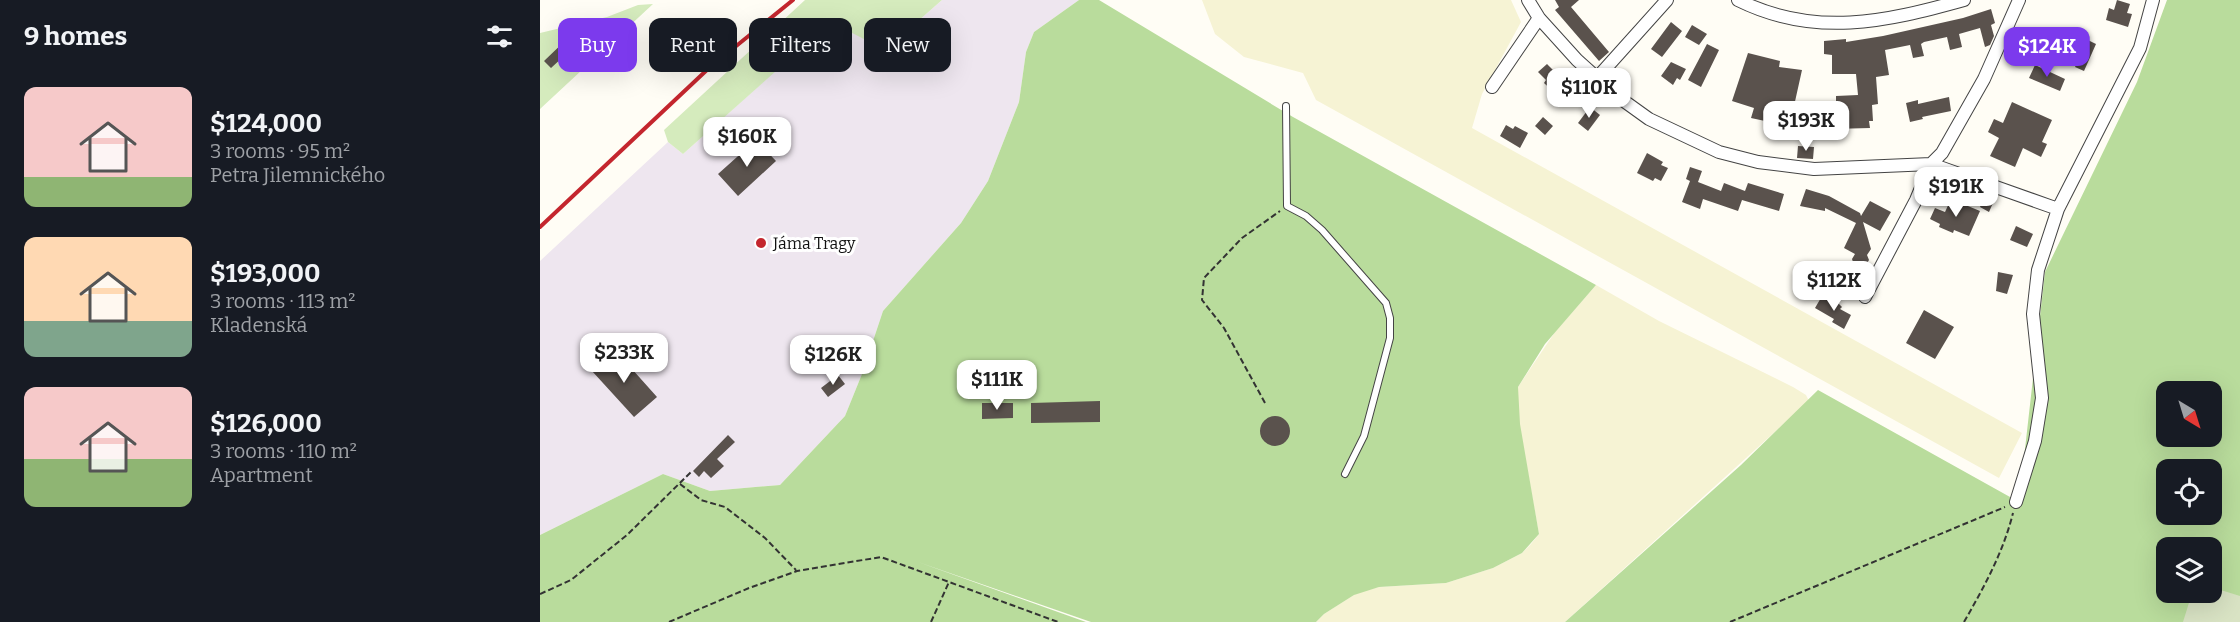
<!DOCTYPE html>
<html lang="en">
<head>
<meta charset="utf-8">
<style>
	body { margin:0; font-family:Bitter,serif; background:#20242c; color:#f1f3f6; height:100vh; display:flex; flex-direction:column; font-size:22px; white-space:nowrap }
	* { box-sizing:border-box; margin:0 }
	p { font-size:20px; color:#9ea1a6 }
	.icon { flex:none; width:33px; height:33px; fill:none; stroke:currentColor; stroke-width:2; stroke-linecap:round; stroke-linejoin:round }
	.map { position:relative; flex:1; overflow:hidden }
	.panel { display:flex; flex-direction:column; background:#171b24; width:540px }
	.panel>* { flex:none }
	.banner { position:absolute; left:18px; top:18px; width:570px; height:54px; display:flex; gap:12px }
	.needle { width:39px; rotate:142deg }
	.controls { position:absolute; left:1616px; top:381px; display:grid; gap:12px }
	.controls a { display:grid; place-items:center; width:66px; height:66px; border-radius:12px; background:#171b24; box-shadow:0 6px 24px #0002; font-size:30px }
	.price { position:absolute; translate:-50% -51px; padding:0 14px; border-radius:12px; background:#fff; color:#222; font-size:20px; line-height:39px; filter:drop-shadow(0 2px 3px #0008) }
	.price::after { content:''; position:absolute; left:50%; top:36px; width:18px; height:14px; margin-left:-9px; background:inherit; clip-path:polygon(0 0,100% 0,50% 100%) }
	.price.active { background:#7c3aed; color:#fff }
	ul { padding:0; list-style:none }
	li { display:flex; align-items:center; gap:18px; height:150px; padding:0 24px }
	li span { display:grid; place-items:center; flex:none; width:168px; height:120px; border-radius:12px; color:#555 }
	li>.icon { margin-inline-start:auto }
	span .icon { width:72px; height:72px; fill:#fffc; stroke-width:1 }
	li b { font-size:26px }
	h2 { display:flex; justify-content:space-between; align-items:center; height:72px; padding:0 24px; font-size:26px }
	.tag { padding:0 21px; border-radius:12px; background:#171b24; box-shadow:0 6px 24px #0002; font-size:21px; line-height:54px }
	.tag.active { background:#7c3aed; color:#fff }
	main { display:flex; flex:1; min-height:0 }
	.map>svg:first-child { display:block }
</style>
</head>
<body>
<main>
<section class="panel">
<h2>9 homes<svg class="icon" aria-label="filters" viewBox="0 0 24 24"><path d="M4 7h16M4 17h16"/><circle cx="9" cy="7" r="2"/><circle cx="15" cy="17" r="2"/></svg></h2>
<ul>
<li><span style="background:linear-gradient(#f6c9c9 75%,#8fb573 0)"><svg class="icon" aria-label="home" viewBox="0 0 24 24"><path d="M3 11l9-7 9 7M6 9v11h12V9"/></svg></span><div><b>$124,000</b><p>3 rooms · 95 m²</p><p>Petra Jilemnického</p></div></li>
<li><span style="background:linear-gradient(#ffd9b3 70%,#7fa58c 0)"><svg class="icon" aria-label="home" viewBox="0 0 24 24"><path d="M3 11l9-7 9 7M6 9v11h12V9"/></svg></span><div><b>$193,000</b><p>3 rooms · 113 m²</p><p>Kladenská</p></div></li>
<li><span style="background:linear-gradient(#f6c9c9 60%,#8fb573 0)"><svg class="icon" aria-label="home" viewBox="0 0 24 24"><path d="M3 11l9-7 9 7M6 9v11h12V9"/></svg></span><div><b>$126,000</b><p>3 rooms · 110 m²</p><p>Apartment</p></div></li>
</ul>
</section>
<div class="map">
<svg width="1700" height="622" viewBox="0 0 1700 622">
	<rect width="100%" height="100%" fill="#fffdf5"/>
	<!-- industrial -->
	<path fill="#eee6ef" d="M402,0H539L494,32L486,52L479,102L448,181L421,223L343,311L322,374L305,416L240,485L170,491L123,474L0,535V261L128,142L143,154L291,21L345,50Z"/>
	<!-- farmland -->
	<path fill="#f6f3d4" d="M662,0H971L981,22L942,94L932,128L1482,433L1459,478L776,100L763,73L704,57L675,34Z
		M1056,285L1119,321L1253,387L1266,395L1269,401L1025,622H776L784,614L820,591L839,587L906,583L953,568L982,553L991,544L999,534L978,418V387L1015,332Z"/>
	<!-- green -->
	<path fill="#d5ebbd" d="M265,0H402L345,50L291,22L143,154L128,142L124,130Z
		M113,4L0,109V33L67,17L98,5Z"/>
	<!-- forest -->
	<path fill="#b9dc9c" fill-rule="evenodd" d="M539,0H559L753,117L1056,285L1005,344L978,387L980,424L999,534L982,553L953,568L906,583L839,587L814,595L784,614L776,622H551L378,562L546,622H0V535L123,474L170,491L240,485L305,416L322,374L343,311L421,223L448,181L479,102L486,52L494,32Z
		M1627,0H1700V622H1025L1201,465L1278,390L1479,502L1505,272L1597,82ZM1626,392H1671V436H1626ZM1626,470H1671V514H1626ZM1626,548H1671V592H1626Z"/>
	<!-- cemetery -->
	<path fill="#d9e3c4" d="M1671,587L1700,596V622H1643L1652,593L1671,592Z"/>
	<!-- building -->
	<path fill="#5a524d" d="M1015,0H1039L1031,7L1069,52L1059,61L1015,10L1019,7Z
		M1577,0L1590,4L1587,13L1592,14L1588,27L1566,20L1569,8L1574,10Z
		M1451,9L1455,23L1451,25L1454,36L1450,45L1445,47L1440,28L1419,34L1422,47L1410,50L1407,37L1384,42L1381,44L1384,56L1373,58L1370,45L1345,50L1349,75L1336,77L1338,104L1332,105L1333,121H1329L1330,128L1292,129V116L1296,113V96L1318,95L1316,74H1292V55L1284,54V41L1306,39V42L1343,36L1423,18Z
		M1131,22L1142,31L1122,57L1111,49Z
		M1152,25L1167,34L1159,45L1145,37Z
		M1523,28L1556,44L1544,71L1535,67L1541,54L1540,52L1517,41Z
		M28,38L43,53L31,64L24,56L11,68L4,61Z
		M1493,40L1505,46L1499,59L1487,53Z
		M1167,44L1179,50L1161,87L1148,80Z
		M1208,53L1240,61L1239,67L1262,70L1254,106L1257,107L1255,121L1226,116L1225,121L1211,118L1214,108L1192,101Z
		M1131,62L1146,69L1140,80L1137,78L1133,85L1121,76Z
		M1007,64L1018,75L1015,77L1026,88L1018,96L1004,83L1006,80L998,72Z
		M1495,65L1525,79L1520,91L1489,78Z
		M1409,97L1411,111L1382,117L1383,119L1370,122L1366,103L1378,100V104Z
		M1472,102L1512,120L1502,142L1507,144L1501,157L1483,148L1475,167L1450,156L1459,138L1448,132L1454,119L1463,123Z
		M1050,107L1060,115L1048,131L1038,123Z
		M1003,117L1013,126L1005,135L995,126Z
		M966,125L973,129L975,126L988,133L980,148L960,136Z
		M216,140L236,161L198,196L178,174Z
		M1258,146L1274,147L1273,159L1257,158Z
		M1107,153L1123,162L1121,165L1128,168L1121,181L1115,178L1113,181L1097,173Z
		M1150,167L1162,171L1158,182L1181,191L1184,183L1205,191L1208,183L1244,194L1239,211L1202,200L1198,211L1163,199L1160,209L1142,202L1150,181L1146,179Z
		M1266,189L1289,196L1320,213L1321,216L1330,201L1351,212L1340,231L1323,222L1331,249L1327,255L1329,260L1326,265H1328L1318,282L1300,272L1315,268L1312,259L1315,254L1304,248L1316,223L1285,208V211L1260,206Z
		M1446,192L1456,196L1449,212L1440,207Z
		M1411,199L1440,211L1429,236L1414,230L1413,233L1399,227L1400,224L1390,219L1395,208L1405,212Z
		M1476,226L1493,234L1487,247L1470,240Z
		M1458,272L1473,275L1467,294L1456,291Z
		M1282,296L1298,303L1302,307L1300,309L1311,315L1304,329L1292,322L1294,319L1275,308Z
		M1384,310L1414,327L1395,359L1366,343Z
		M75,350L117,397L94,417L52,371Z
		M298,375L305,384L288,397L281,388Z
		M560,401V422L491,423V403Z
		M442,403H473V418L442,419Z
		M720 431a15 15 0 1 1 30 0a15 15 0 1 1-30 0Z
		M188,435L195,442L177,459L184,466L171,478L164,471L159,477L153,471Z"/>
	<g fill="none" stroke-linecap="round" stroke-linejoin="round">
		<!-- lane casing -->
		<g stroke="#444" stroke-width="8">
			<path id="lane" d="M746,106L747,206L766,216L782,230L846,303L850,318V338L824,436L805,474"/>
		</g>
		<!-- street casing -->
		<g stroke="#444" stroke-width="14">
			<path id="street" d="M988,0L999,18L1037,60L1077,96L1109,119L1179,152L1218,162L1274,169L1391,164L1518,209
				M1198,0C1275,38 1345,22 1424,0
				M1057,78L1127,0
				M952,87L999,18
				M1325,297L1376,200L1391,164L1402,153L1444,79L1479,0
				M1476,502L1495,441L1502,398L1493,314L1498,270L1518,209L1600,48L1613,0"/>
		</g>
		<!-- path -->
		<path stroke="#333" stroke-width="2" stroke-dasharray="6 3" stroke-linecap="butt" d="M725,403L684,328L662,300L664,278L702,238L740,211
			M140,484L161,500L185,507L225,538L256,570
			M0,594L31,580L87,535L151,472
			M129,622L209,588L257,571L341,557L518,622
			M391,622L409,582
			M1190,622L1465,507
			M1424,622C1444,587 1463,553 1473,513"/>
		<!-- lane -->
		<use href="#lane" stroke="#fff" stroke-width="6"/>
		<!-- street -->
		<use href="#street" stroke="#fff" stroke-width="12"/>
		<!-- rail -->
		<path stroke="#c4262e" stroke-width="4" d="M0,227L169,68L253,0"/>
	</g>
	<!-- markers -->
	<circle fill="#c4262e" stroke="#fff" stroke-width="2" cx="221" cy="243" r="6"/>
	<g text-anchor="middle" stroke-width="6" stroke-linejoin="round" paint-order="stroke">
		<!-- poi labels -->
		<g font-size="16" fill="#111" stroke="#fff" text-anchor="start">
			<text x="233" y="249">Jáma Tragy</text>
		</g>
	</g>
</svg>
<div class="controls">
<a><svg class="needle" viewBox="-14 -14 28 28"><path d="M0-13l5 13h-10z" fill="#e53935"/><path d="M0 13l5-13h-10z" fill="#9ea1a6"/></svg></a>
<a><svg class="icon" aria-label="locate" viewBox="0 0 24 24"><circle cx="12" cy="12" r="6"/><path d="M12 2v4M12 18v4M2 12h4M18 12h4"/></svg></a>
<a><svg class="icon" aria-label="layers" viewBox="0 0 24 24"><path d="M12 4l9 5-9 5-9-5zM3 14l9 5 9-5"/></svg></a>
</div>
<b class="price active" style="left:1507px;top:78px">$124K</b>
<b class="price" style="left:1049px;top:119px">$110K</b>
<b class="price" style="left:1266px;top:152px">$193K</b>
<b class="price" style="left:207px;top:168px">$160K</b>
<b class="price" style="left:1416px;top:218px">$191K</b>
<b class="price" style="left:1294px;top:312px">$112K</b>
<b class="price" style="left:84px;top:384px">$233K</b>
<b class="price" style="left:293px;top:386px">$126K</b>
<b class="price" style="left:457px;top:411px">$111K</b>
<div class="banner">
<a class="tag active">Buy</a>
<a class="tag">Rent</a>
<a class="tag">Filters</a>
<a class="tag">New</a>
</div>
</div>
</main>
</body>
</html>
